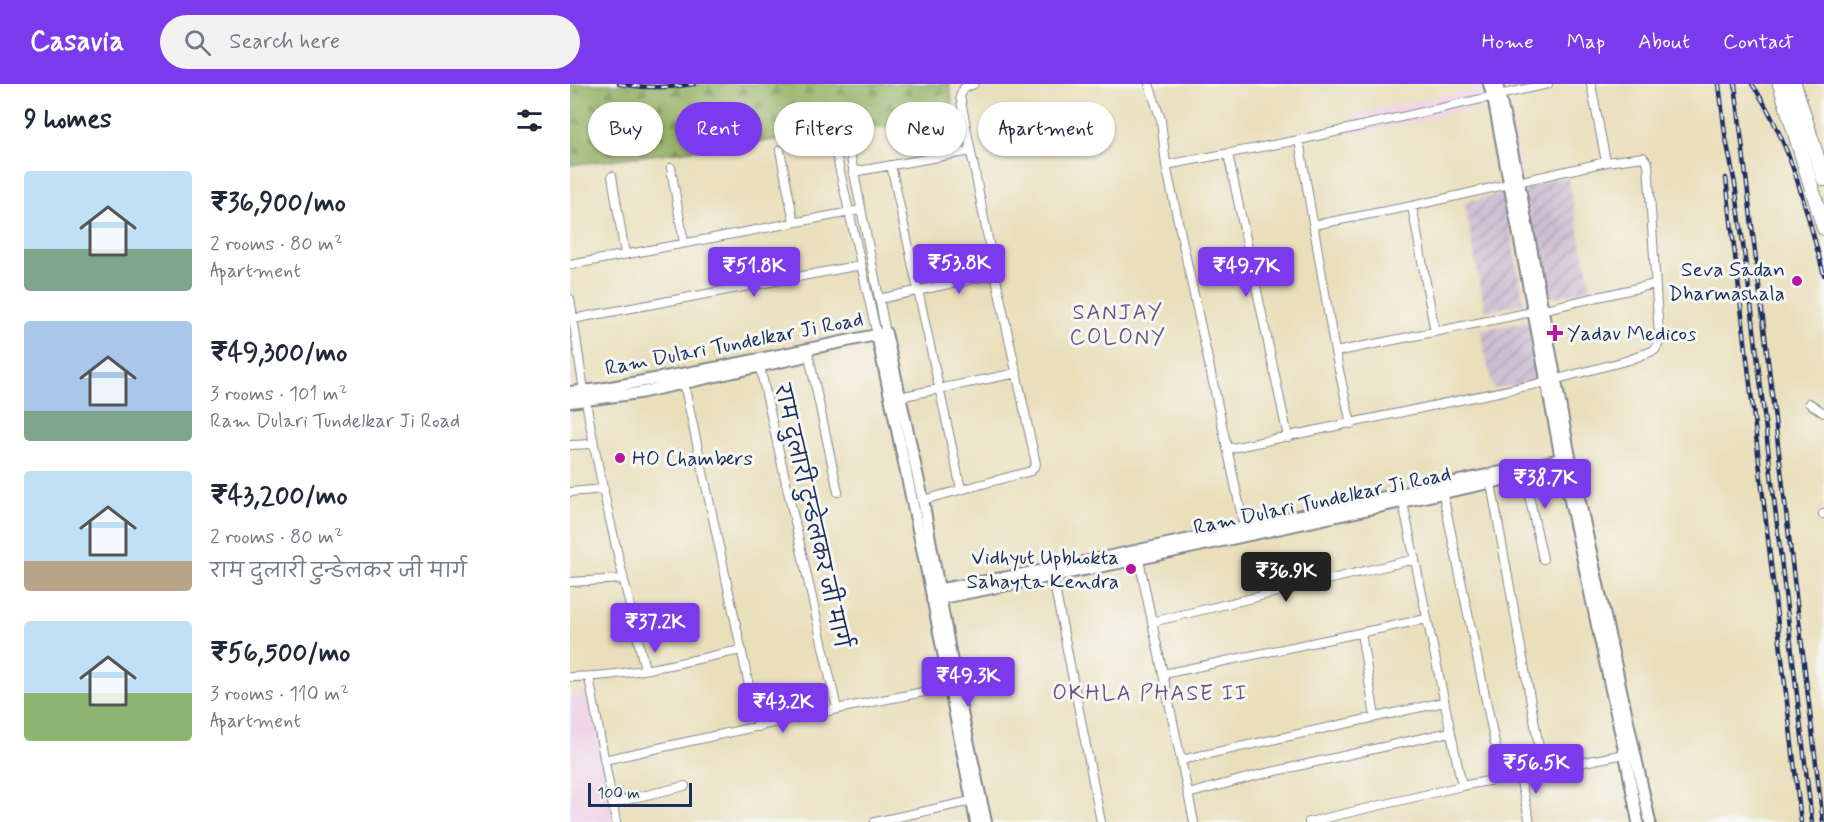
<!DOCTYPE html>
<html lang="en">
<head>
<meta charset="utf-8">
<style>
	body { margin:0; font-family:Mynerve,"Playpen Sans Deva",sans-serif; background:#f2f2f3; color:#1f2937; height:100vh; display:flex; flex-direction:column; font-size:22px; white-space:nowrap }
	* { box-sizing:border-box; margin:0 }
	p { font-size:20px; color:#747a83 }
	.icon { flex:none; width:33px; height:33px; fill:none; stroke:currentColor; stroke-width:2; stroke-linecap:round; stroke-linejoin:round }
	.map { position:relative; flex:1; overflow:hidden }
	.panel { display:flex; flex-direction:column; background:#fff; width:570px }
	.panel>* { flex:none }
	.hud { position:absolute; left:18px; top:18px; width:570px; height:54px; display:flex; gap:12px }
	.scale { position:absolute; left:18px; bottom:15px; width:104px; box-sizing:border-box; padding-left:6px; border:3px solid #1b2f5e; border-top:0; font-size:16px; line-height:21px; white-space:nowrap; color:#1b2f5e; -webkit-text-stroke:4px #f6f6f2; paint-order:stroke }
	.price { position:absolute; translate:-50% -51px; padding:0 14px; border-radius:6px; background:#7c3aed; color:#fff; font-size:20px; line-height:39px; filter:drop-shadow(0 2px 3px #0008) }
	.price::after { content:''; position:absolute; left:50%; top:36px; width:18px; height:14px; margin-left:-9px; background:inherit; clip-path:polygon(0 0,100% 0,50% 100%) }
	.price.current { background:#222; color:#fff }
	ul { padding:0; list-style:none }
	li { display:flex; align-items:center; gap:18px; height:150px; padding:0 24px }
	li span { display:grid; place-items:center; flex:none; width:168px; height:120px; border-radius:6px; color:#555 }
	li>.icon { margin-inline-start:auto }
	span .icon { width:72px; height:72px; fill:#fffc; stroke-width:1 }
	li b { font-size:26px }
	h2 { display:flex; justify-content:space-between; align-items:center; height:72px; padding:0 24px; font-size:26px }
	.tag { padding:0 21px; border-radius:27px; background:#fff; box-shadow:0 2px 4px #0004; font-size:21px; line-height:54px }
	.tag.current { background:#7c3aed; color:#fff }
	header { display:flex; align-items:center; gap:36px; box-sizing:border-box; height:84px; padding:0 30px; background:#7c3aed; color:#fff }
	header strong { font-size:28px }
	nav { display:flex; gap:33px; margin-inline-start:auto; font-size:21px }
	.search { width:420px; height:54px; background:#f2f2f3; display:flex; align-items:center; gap:15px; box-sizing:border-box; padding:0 21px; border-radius:33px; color:#747a83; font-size:22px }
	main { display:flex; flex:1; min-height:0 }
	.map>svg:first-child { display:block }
</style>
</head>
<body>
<header>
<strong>Casavia</strong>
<div class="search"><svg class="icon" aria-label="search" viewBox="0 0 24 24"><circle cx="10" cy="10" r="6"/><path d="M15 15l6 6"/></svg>Search here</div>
<nav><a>Home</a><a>Map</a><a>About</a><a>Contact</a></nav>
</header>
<main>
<section class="panel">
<h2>9 homes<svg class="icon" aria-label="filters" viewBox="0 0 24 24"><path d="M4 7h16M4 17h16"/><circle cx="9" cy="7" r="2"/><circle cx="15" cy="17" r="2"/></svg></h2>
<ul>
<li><span style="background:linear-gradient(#bfe0f5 65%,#7fa58c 0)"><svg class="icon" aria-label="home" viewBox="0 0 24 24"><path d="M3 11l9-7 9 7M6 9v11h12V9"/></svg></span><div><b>₹36,900/mo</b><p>2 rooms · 80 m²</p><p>Apartment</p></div></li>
<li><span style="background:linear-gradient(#a9c7e8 75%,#7fa58c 0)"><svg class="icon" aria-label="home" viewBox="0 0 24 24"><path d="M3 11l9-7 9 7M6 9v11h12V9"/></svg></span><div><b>₹49,300/mo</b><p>3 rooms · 101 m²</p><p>Ram Dulari Tundelkar Ji Road</p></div></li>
<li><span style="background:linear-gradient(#bfe0f5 75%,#b9a48a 0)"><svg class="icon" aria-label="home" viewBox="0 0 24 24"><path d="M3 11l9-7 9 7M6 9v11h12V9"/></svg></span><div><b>₹43,200/mo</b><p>2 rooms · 80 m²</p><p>राम दुलारी टुन्डेलकर जी मार्ग</p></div></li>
<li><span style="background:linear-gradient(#bfe0f5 60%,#8fb573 0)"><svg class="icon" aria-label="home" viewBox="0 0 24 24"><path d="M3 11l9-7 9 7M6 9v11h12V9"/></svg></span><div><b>₹56,500/mo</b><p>3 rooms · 110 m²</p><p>Apartment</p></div></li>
</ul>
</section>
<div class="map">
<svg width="1254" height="738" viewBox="0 0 1254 738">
	<defs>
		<pattern id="industrial-furrows" width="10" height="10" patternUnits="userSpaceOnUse" patternTransform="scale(1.5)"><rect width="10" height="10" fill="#cdbed2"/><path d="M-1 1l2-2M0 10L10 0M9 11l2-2" fill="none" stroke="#a69bae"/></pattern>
		<pattern id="forest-firs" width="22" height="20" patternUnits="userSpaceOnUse" patternTransform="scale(1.5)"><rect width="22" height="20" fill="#92af61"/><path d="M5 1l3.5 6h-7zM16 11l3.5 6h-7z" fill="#768f53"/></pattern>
	</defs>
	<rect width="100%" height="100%" fill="#f6f6f2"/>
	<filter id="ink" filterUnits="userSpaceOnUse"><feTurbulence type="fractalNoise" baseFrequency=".0167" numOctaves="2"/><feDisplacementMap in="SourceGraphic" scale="12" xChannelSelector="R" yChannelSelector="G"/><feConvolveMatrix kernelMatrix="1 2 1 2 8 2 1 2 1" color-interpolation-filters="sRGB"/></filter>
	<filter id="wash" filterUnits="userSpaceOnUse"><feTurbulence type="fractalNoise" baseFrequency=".008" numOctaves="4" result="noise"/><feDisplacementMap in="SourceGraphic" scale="24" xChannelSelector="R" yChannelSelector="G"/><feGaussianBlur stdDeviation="1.35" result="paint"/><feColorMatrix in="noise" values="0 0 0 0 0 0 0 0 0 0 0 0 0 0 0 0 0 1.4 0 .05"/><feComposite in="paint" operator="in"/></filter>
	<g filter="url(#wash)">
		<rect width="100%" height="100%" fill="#eadfbb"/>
		<!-- built -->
		<path fill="#efd0e6" d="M911,0H932L953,95L932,100L917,22L785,50L780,31L912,4Z
			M0,610H21L44,738H0Z"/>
		<!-- industrial -->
		<path fill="url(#industrial-furrows)" d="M998,93L1021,205L978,214L954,102Z
			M933,110L954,219L915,227L894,118Z
			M960,237L971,296L923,305L910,246Z"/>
		<!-- forest -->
		<path fill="url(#forest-firs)" stroke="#566f60" stroke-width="1.5" d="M0,0H379L385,34L0,81Z"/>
	</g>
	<g filter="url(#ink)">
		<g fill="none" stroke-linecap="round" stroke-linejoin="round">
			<!-- street casing -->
			<g stroke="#82878c" stroke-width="10">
				<path id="street" d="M579,0L591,36L596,81L675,447
					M1021,0L1036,78
					M729,56L765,268L781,340
					M278,59L316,249
					M264,61L307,251
					M210,66L224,138
					M658,70L718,353
					M321,81L391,405
					M596,81L729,56L978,0
					M101,84L114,159
					M283,88L401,67
					M42,92L55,170
					M842,122L865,248
					M0,181L291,126
					M0,215C5,245 9,276 14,306C30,400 53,493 75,585
					M309,215L425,190
					M3,235L291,181
					M765,268L962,228L1085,200
					M239,272L268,408
					M190,283L267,625
					M113,295L188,643
					M329,313L447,289
					M1239,319L1254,329
					M0,361L24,360
					M657,365L976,298L1059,276L1085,266L1089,259V252L1078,79L1073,73L1036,78L842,122L744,141
					M954,389L973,475
					M920,394L973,685
					M0,408L34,405
					M873,410L932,693
					M832,414L892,702
					M353,416L461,387L466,380L425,190L390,12L394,4L404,0
					M1253,430H1254
					M568,471L624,738
					M482,489L531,738
					M0,498L53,495
					M582,538L845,475
					M791,549L805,633
					M593,590L856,535
					M0,593C58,593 115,577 171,566
					M19,593L46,738
					M34,676L267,625L384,602
					M611,676L874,618
					M949,690L960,738
					M618,710L688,691L880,648
					M42,719L115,702
					M305,738L406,716
					M739,738L892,702L1055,670"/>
			</g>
			<!-- secondary casing -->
			<g stroke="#82878c" stroke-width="14">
				<path id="secondary" d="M919,0L923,13L991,375L1055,670L1068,738
					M927,0L949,98L999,368L1080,738
					M307,251L361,507L406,738
					M0,308L30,305L150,283L316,249L353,416L386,601L416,738
					M0,318L69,309L232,273
					M361,507L481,485L991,375L998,377
					M362,516L569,475L992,383L998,379"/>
			</g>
			<!-- highway casing -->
			<g stroke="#82878c" stroke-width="16">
				<path id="highway" d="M1210,0L1254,144
					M1224,0L1254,95"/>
			</g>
			<!-- street -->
			<use href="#street" stroke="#fff" stroke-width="8"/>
			<!-- secondary -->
			<use href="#secondary" stroke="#fff" stroke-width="10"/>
			<!-- highway -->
			<use href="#highway" stroke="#fff" stroke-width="14"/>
			<!-- rail casing -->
			<g stroke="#1b2f5e" stroke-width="4.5">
				<path id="rail" d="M49,0C74,4 99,4 124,0
					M1149,0L1155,50L1165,100L1182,228L1242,738
					M1165,0L1253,738
					M1182,0C1220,55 1237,128 1254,191
					M1156,94L1231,738"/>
			</g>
			<!-- rail -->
			<use href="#rail" stroke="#f6f6f2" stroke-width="2" stroke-dasharray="7" stroke-linecap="butt"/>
		</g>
	</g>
	<!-- markers -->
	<g fill="#b5179e" stroke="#f6f6f2" stroke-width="2">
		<circle cx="1227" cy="197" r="6"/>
		<path d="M982 240h6v6h6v6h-6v6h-6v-6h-6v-6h6z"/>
		<circle cx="50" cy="374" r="6"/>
		<circle cx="561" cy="485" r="6"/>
	</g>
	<g text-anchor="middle" stroke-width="6" stroke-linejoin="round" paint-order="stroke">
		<!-- poi labels -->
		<g font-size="21" fill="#1b2f5e" stroke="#f6f6f2" text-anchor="end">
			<text x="1215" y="192">Seva Sadan<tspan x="1215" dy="24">Dharmashala</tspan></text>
			<text x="997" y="256" text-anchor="start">Yadav Medicos</text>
			<text x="62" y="381" text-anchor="start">HO Chambers</text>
			<text x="549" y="480">Vidhyut Upbhokta<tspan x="549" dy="24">Sahayta Kendra</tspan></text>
		</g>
		<!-- street labels -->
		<g font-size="21" fill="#1b2f5e" stroke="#f6f6f2">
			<text transform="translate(164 259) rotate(-11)" y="7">Ram Dulari Tundelkar Ji Road</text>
			<text transform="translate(752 416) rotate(-12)" y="7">Ram Dulari Tundelkar Ji Road</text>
			<text transform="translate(242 432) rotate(77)" y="7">राम दुलारी टुन्डेलकर जी मार्ग</text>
		</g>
		<!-- neighbourhood labels -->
		<g font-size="22" letter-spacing="1.5" fill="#69577f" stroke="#f6f6f2">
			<text x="548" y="235">SANJAY<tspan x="548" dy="25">COLONY</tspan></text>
			<text x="580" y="616">OKHLA PHASE II</text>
		</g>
	</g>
</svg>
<div class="scale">100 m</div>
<b class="price" style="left:389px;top:211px">₹53.8K</b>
<b class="price" style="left:184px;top:214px">₹51.8K</b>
<b class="price" style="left:676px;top:214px">₹49.7K</b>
<b class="price" style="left:975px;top:426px">₹38.7K</b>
<b class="price current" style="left:716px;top:519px">₹36.9K</b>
<b class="price" style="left:85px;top:570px">₹37.2K</b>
<b class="price" style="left:398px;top:624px">₹49.3K</b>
<b class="price" style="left:213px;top:650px">₹43.2K</b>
<b class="price" style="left:966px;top:711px">₹56.5K</b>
<div class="hud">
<a class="tag">Buy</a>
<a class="tag current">Rent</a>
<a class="tag">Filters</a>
<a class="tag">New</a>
<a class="tag">Apartment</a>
</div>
</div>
</main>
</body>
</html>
